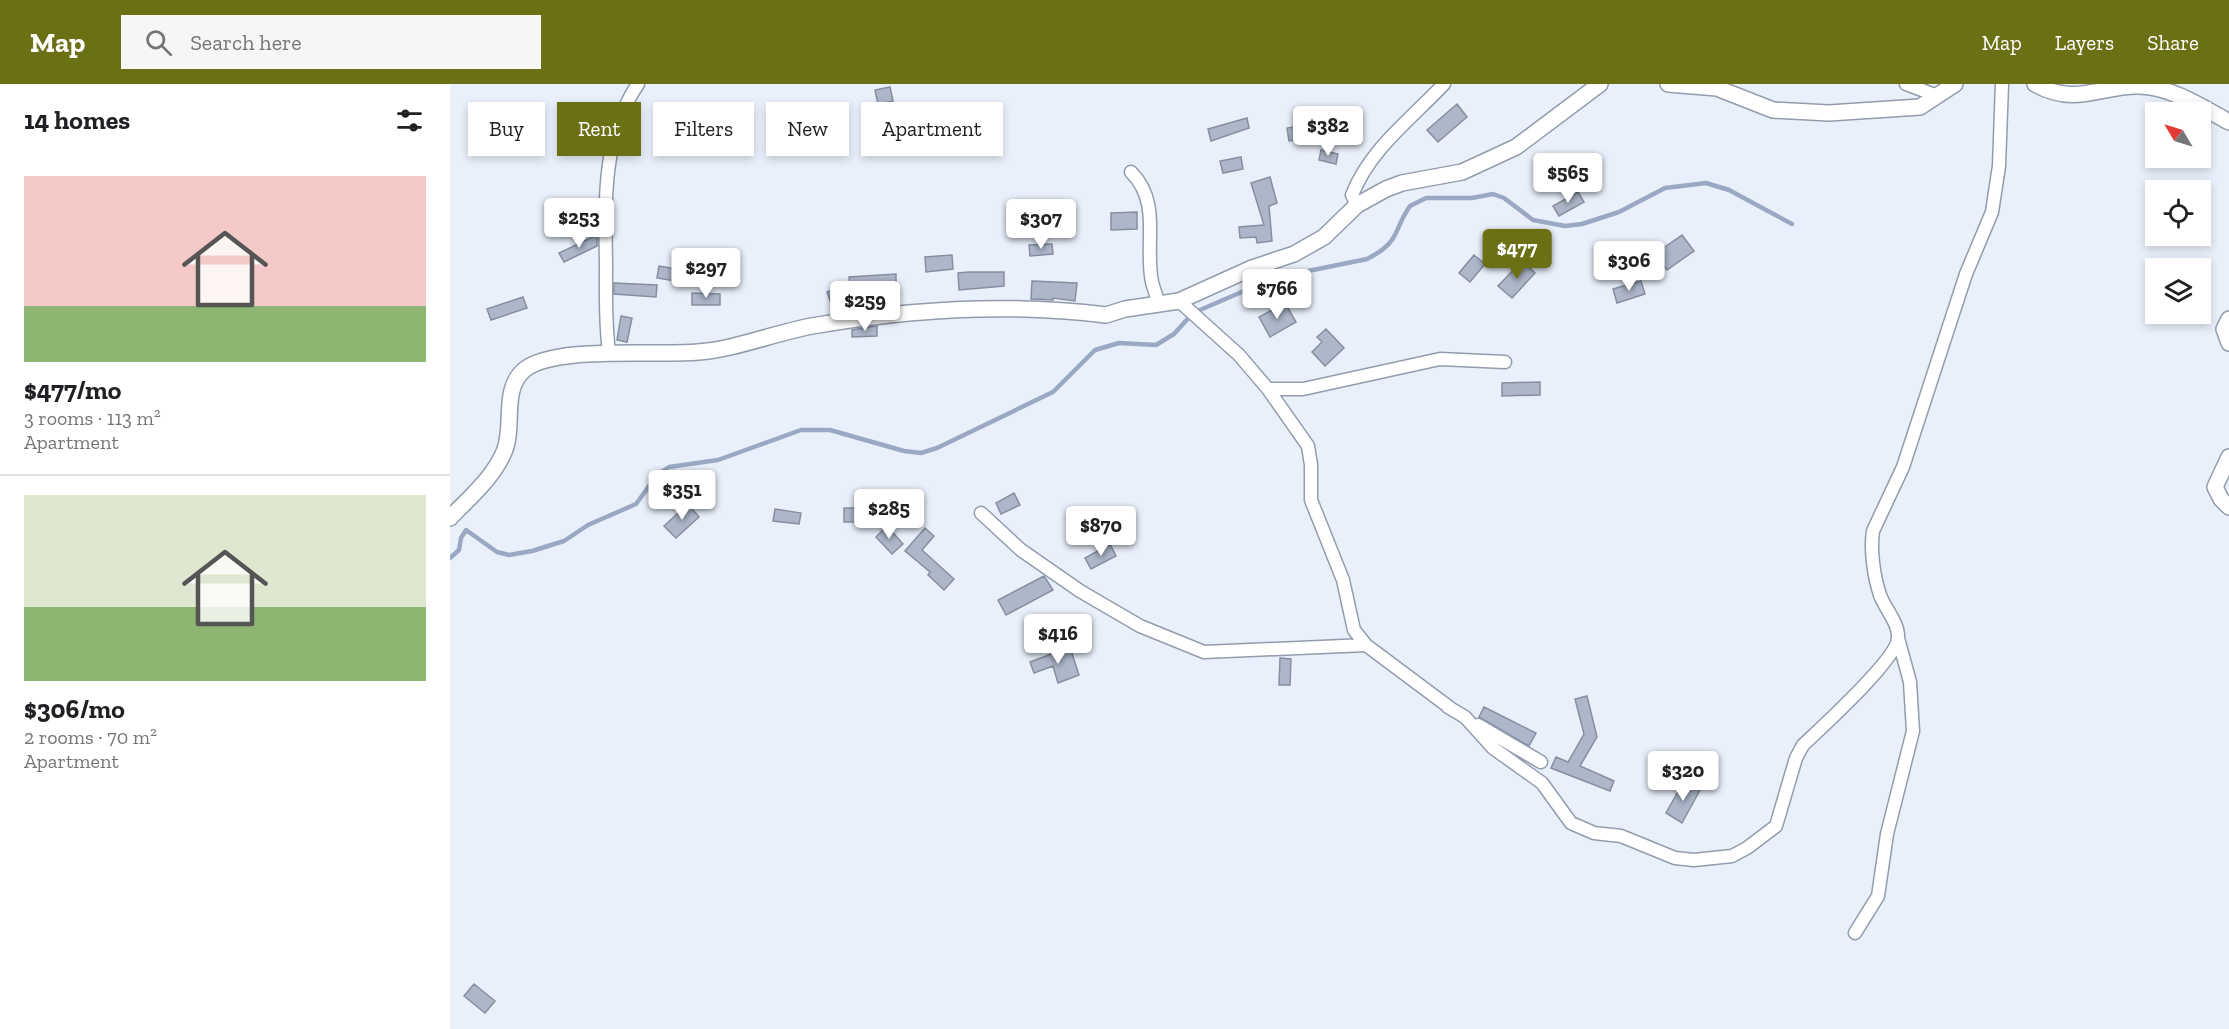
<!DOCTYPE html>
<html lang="en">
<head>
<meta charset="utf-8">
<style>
	body { margin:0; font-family:"Zilla Slab",serif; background:#f6f6f6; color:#202124; height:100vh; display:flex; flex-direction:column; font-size:22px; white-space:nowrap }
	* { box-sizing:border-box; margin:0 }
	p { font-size:20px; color:#757577 }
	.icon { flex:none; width:33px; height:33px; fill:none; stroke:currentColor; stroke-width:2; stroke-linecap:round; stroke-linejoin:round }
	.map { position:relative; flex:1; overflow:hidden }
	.drawer { display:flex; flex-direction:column; background:#fff; width:450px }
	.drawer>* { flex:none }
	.banner { position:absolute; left:18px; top:18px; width:570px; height:54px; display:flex; gap:12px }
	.needle { width:39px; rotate:308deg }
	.buttons { position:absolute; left:1695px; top:18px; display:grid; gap:12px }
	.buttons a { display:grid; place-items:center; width:66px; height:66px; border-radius:0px; background:#fff; box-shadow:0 3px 9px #0003; font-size:30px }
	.price { position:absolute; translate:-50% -51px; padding:0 14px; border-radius:6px; background:#fff; color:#222; font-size:20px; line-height:39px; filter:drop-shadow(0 2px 3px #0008) }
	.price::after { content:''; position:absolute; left:50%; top:36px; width:18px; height:14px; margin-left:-9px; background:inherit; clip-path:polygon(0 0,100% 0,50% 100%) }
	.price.on { background:#6b7015; color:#fff }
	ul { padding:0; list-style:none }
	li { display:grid; align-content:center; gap:12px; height:318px; padding:0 24px }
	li+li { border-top:2px solid #e0e0e0 }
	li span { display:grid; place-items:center; height:186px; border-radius:0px; color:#555 }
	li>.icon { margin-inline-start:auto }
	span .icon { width:108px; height:108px; fill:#fffc; stroke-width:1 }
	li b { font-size:26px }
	h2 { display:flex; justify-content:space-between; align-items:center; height:72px; padding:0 24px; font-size:26px }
	.tag { padding:0 21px; border-radius:0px; background:#fff; box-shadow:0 3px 9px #0003; font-size:21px; line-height:54px }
	.tag.on { background:#6b7015; color:#fff }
	header { display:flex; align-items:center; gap:36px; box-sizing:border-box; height:84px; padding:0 30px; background:#6b7015; color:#fff }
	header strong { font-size:28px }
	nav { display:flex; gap:33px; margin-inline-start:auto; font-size:21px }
	.search { width:420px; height:54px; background:#f6f6f6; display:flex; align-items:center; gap:15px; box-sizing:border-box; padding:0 21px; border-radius:0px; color:#757577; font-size:22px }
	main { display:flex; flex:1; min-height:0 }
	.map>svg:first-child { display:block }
</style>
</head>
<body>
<header>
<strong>Map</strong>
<div class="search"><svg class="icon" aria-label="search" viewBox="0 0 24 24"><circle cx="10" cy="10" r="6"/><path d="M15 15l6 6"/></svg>Search here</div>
<nav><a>Map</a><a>Layers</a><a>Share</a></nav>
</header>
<main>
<section class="drawer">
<h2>14 homes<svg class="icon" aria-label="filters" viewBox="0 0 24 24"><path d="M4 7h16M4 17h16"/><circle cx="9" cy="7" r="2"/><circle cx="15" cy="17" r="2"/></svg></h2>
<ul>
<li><span style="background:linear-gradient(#f6c9c9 70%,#8fb573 0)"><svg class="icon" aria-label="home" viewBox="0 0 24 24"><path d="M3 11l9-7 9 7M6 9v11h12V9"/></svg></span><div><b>$477/mo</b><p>3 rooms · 113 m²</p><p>Apartment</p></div></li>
<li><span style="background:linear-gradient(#dfe7d0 60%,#8fb573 0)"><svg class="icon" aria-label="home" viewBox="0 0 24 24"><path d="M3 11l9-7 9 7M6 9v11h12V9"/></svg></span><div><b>$306/mo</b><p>2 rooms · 70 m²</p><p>Apartment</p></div></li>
</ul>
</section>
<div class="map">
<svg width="1779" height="945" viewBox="0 0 1779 945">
	<rect width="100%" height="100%" fill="#eaf0fb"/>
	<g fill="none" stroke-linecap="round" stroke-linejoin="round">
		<!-- stream -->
		<path stroke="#9aa8c3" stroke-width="4.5" d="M0,474L9,466L11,454L16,446L47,468L59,471L82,467L114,457L138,441L186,420L207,391L219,383L268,376L351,346H380L454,367L471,369L487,364L603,308L645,266L669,259L706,261L724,250L743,229L824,194L917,175C951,158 943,146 960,122L976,114H1022L1043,110L1054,114L1083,136L1115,142L1132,140L1169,128L1215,104L1256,99L1279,106L1342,140"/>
	</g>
	<!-- building -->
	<path fill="#adb7c9" stroke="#858fa0" stroke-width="1.5" d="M440,3L443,17L428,20L425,6Z
		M1007,20L1017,33L988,58L977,46Z
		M797,34L799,44L761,57L758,45Z
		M423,38L451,39V58H422Z
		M861,40L863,53L839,57L837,44Z
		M871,66L888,70L886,80L869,76Z
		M791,73L793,85L773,89L770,77Z
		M820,93L827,119L819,122L822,157L807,159L806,153L790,154L789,143L814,141L801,99Z
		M1128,108L1134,118L1109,132L1103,122Z
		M687,128V145L661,146V129Z
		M147,151V162L114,178L109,169Z
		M1232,151L1244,167L1217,186L1205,170Z
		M602,160L603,170L580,172L579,161Z
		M502,171L503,185L476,188L475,173Z
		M1024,171L1035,180L1020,198L1009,189Z
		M1072,177L1085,189L1062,214L1048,202Z
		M209,182L233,186L231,198L207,194Z
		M519,188H554V202L509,206L508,189Z
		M446,190V204L400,206L399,193Z
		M582,197L627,199L625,217L603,214V216L581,215Z
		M1191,197L1195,210L1167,219L1163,205Z
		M164,199L207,201L206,213L164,210Z
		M394,202L398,212L381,219L377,208Z
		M242,209L270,210V221H242Z
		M73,213L77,224L41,236L37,225Z
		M835,219L846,238L820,253L809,233Z
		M171,232L182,234L177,258L167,256Z
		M427,242V252L402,253V246Z
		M876,245L894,264L875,282L862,268L872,258L867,253Z
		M1090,298V311L1052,312V299Z
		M564,409L570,421L551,430L546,419Z
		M238,420L249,433L226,454L214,442Z
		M394,424H421V438H394Z
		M325,425L351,429L349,440L323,437Z
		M437,442L453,460L442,470L426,453Z
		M475,444L484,452L472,466L504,495L494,506L478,491L480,488L455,467Z
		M660,460L666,472L641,485L635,474Z
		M594,492L603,506L556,531L548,516Z
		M620,563L629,591L608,599L603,582L584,589L580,578Z
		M830,574L841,575L840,601H829Z
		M1137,612L1147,653L1130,682L1164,697L1160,707L1101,684L1106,673L1118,678L1134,650L1125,615Z
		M1034,623L1086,649L1079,662L1029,633Z
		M1234,697L1250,706L1232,739L1216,729Z
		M24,900L45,917L35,929L14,912Z"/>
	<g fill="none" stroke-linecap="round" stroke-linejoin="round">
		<!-- minor casing -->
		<g stroke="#929cad" stroke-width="15">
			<path id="minor" d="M1456,0L1485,11
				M681,88C712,119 694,160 702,198C704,206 707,213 709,220
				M907,121L902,111C920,65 961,35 994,0
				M729,217L789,271L818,305L858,362L861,381V416L893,496L904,546L916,561L1003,626
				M159,268C155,238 156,210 156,180C155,119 152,53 188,0
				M818,305H853L990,275L1055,278
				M531,429L571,466L630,507L690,542L754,568L916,561
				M998,623L1015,633L1043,664L1092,699L1121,739L1144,749L1171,752L1225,774L1244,776L1282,772L1297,764L1326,742L1346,674L1353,661C1371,644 1447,575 1448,554C1449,539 1435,525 1430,511C1424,493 1420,466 1423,447L1453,383L1516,190L1542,128L1549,82L1552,0
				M1028,641L1091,678
				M1405,849L1428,812L1437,750L1463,647L1460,598L1448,554"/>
		</g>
		<!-- tertiary casing -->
		<g stroke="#929cad" stroke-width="18">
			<path id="tertiary" d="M1218,0L1267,4L1323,26L1379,29L1470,23L1505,0
				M1585,0C1626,23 1651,1 1689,2C1722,3 1752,23 1779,38
				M1779,235L1774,245L1779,259
				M1779,373L1765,403L1771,415L1779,423
				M0,434C19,414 43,394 54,368C65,343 51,306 74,286C104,261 207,272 248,268C287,265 324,249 362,242C459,225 559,219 656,231L675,225L729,217L802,184L844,170L874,153L907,121L936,105L952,99L1012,88L1066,63L1150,0"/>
		</g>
		<!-- minor -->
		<use href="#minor" stroke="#fff" stroke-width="12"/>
		<!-- tertiary -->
		<use href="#tertiary" stroke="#fff" stroke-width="15"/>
	</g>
</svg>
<div class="buttons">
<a><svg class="needle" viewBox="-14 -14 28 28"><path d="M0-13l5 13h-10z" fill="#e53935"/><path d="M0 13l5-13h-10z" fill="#757577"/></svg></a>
<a><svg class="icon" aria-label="locate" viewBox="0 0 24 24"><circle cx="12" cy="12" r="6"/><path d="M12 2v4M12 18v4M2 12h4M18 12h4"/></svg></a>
<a><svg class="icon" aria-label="layers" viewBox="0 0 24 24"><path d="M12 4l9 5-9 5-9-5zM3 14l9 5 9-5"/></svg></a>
</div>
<b class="price" style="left:878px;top:73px">$382</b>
<b class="price" style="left:1118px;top:120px">$565</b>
<b class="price" style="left:129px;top:165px">$253</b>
<b class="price" style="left:591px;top:166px">$307</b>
<b class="price on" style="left:1067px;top:196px">$477</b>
<b class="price" style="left:1179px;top:208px">$306</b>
<b class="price" style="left:256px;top:215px">$297</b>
<b class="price" style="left:827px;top:236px">$766</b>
<b class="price" style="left:415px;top:248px">$259</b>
<b class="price" style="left:232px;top:437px">$351</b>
<b class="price" style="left:439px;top:456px">$285</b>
<b class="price" style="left:651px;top:473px">$870</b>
<b class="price" style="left:608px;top:581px">$416</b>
<b class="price" style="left:1233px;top:718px">$320</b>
<div class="banner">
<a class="tag">Buy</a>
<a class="tag on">Rent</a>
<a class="tag">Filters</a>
<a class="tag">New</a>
<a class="tag">Apartment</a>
</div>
</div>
</main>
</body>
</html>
